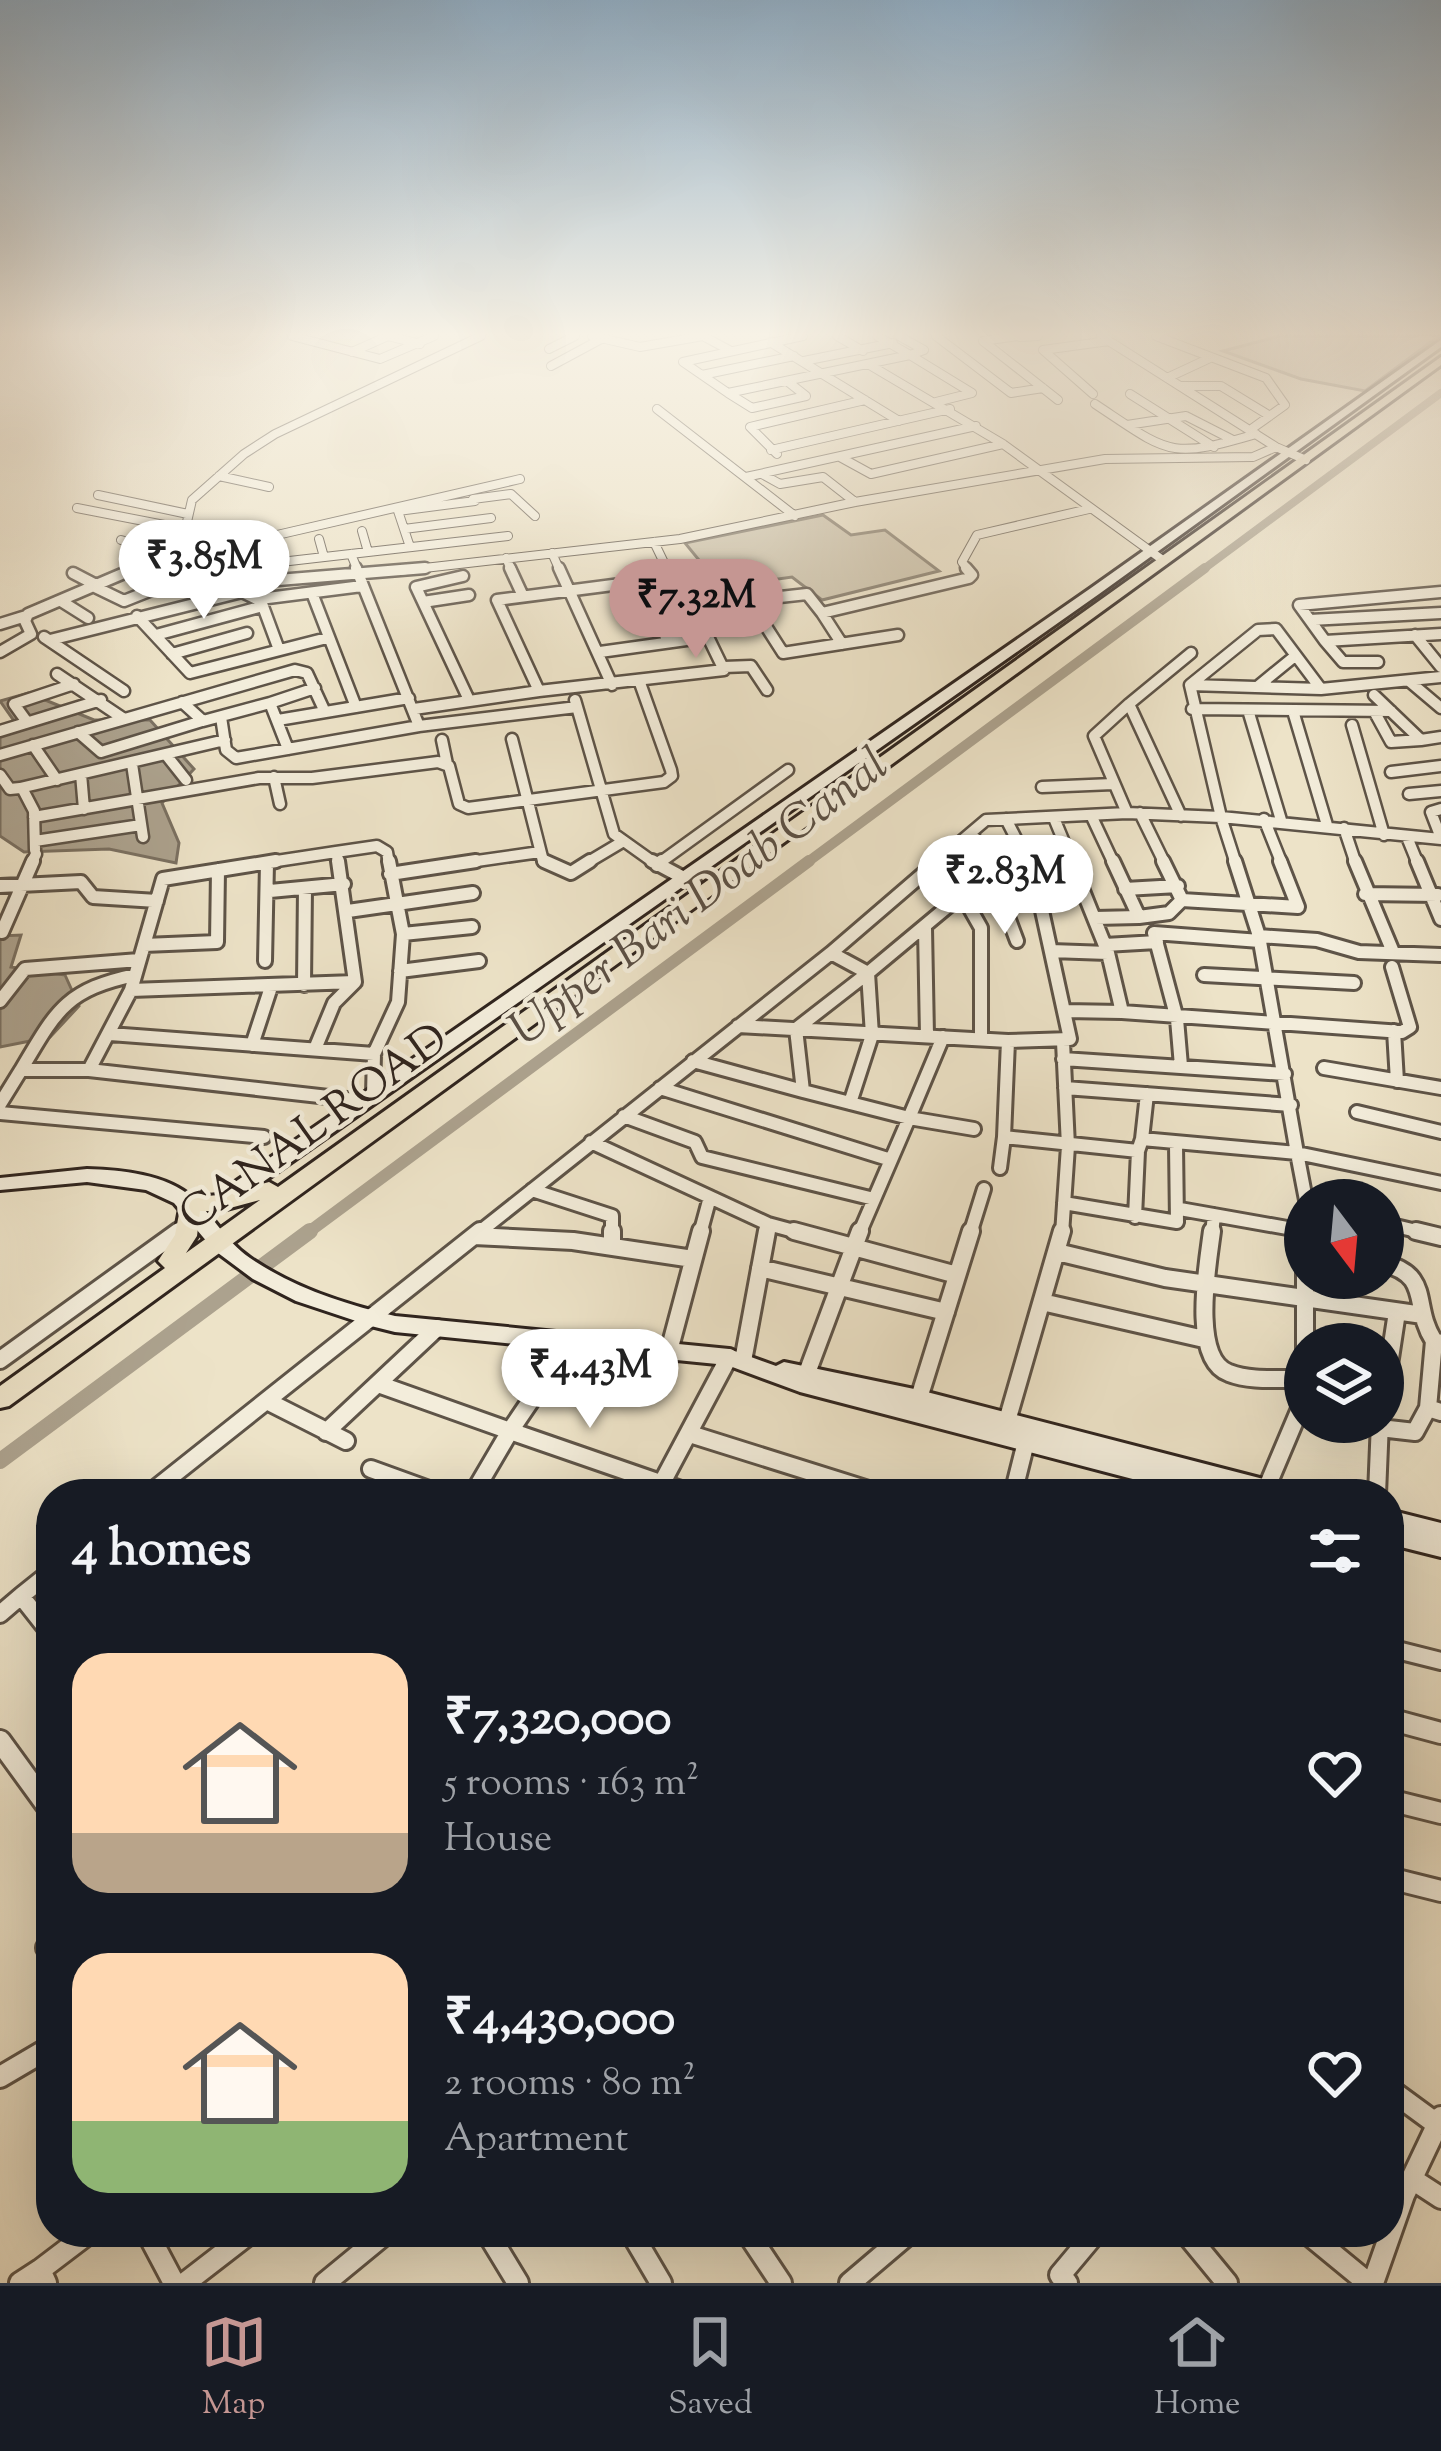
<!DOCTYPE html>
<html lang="en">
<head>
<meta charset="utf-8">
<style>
	body { margin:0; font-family:"Sorts Mill Goudy",serif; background:#20242c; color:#f1f3f6; height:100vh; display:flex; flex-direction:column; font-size:45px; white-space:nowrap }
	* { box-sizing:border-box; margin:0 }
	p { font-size:39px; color:#9ea1a6 }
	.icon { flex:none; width:66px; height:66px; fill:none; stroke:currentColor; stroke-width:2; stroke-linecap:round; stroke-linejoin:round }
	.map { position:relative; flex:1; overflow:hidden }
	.drawer { position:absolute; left:36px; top:1479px; width:1368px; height:768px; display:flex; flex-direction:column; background:#171b24; border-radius:48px; box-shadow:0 12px 48px #0002 }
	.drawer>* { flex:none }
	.needle { width:78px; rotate:164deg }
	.fabs { position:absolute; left:1284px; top:1179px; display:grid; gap:24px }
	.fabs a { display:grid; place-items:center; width:120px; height:120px; border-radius:50%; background:#171b24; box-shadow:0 12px 48px #0002; font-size:60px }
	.price { position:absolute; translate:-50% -102px; padding:0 27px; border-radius:42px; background:#fff; color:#222; font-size:39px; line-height:78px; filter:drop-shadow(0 3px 6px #0008) }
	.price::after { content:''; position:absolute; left:50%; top:72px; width:36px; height:27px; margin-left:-18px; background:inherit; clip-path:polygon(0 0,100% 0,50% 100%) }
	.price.selected { background:#c59692; color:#111 }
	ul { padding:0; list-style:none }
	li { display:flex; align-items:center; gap:36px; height:300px; padding:0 36px }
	li span { display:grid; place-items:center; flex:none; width:336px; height:240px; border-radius:36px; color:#555 }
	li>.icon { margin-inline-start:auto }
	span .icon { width:144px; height:144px; fill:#fffc; stroke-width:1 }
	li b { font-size:51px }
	h2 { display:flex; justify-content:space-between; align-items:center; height:144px; padding:0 36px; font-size:51px }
	.tab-bar { display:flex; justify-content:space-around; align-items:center; height:168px; border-top:3px solid #363941; background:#171b24; font-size:33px; color:#9ea1a6 }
	.tab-bar a { display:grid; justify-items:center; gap:6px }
	.tab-bar .selected { color:#c59692 }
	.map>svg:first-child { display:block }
</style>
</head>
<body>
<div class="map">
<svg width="1441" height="2283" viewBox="0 0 1441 2283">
	<rect width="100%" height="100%" fill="#ede3c8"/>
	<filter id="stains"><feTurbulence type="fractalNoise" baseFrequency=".00167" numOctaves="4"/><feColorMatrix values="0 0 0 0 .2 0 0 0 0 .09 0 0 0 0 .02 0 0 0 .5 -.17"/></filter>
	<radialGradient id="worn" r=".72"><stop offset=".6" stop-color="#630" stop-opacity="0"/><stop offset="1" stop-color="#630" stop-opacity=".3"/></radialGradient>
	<!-- green -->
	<path fill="#cdc3ab" stroke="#7e7464" stroke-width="3" d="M1280,336H1439L1365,391L1301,379L1223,351Z
		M823,515L851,535L885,530L939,571L822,600L792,577L721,587L685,543Z"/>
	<!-- water -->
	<path fill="#aca28e" stroke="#7a7061" stroke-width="3" d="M28,693L94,720H150L194,769L162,803L179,843L176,863L109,849L24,852L0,836V731L14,721L0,701Z
		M21,935L11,967L65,975L79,1006L50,1037L0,1047V936Z"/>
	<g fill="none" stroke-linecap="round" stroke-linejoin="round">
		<!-- canal-far3 -->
		<path stroke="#aca28e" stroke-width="8" d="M1201,571L1441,393"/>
		<!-- canal-far2 -->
		<path stroke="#aca28e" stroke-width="10" d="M805,864L1205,568"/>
		<!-- canal-far1 -->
		<path stroke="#aca28e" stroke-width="12" d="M306,1234L809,861"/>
		<!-- canal -->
		<path stroke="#aca28e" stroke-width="16" d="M0,1461L310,1231"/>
		<!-- street-far4 casing -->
		<g stroke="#5e5448" stroke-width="10">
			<path id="street-far4" d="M292,336L380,359L434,336
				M592,336L640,347L703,336L729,350
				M803,336L683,362L728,393L910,355L877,336
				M837,336L863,351
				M899,336L924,350L910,355L972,393L936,402
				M936,336L1011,393L1043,388
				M1018,336L983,341L1058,400
				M1101,336L1276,447L1306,460
				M1156,336L1266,378L1285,405L1250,430
				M1020,337L1038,336
				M770,342L899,421
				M549,349L575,336
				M352,352L388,336L420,344
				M804,361L893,343
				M868,364L1003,444L1164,561
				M551,366L603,338
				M702,375L794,356
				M1167,378L1210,358
				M1182,386H1221L1270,416
				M728,393L752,408L806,396L787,381
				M1093,394L1043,350L1109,341
				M1130,394L1214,447
				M1095,404C1169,453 1168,460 1256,434
				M657,409L795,516
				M1127,425L1186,416L1233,440
				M771,450L950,409
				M777,454L750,427L865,400
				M840,457L871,474L1003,444
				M762,474L780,484L823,477L855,502
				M219,476L269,487
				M746,477L976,426
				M98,495L188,514
				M473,499L511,494L535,516
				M77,508L185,529
				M404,529L491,518
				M362,531L368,552
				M264,538L520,479
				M319,539L324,557
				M121,540L169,555
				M654,542L668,571
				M183,546L263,537L275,571
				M410,547L398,511L475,501
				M552,553L560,571
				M351,554L358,571
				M506,558L512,571
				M272,563L508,536
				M129,571L181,548L192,500L244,454L275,434L481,336
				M398,571L680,539L855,502L1105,459L1253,457L1276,447
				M969,571L962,562L977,535L1089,509"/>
		</g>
		<!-- street-far3 casing -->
		<g stroke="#5e5448" stroke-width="15">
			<path id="street-far3" d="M274,568L278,580L425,568
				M356,568L419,726
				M510,568L522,594
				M559,568L612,685
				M667,568V578L497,600L539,691L724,670L708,637
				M73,573L98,586
				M463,576L416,587L469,700
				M635,583L669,642
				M95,587L124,601L202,570
				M1441,592L1299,605L1325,641L1441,634
				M312,593L356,707
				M260,599L362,586
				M749,600L783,653L898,635
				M61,601L88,618
				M423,602L469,595
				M653,611L807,594L822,613L969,578L972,575L966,568
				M822,613L842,644
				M137,616L190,673L327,638
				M1310,620L1441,613
				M0,624L26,616
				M1276,629L1321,689L1190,685L1258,630Z
				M156,635L263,606
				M1415,635L1441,667
				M44,637L124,691
				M50,640L242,592L261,601L278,647
				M1325,641L1343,662H1378
				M0,652L31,634L25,621L28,614L136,568
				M600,652L708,637L693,606
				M172,654L247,633
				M724,667L751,666L767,690
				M57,674L124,719
				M1409,681L1441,708
				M1257,687L1295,656
				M1321,689L1441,677
				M1374,695L1421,740L1441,737
				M575,700L614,834L656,864
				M182,702L203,721L270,703L288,749
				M270,703L315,688
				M414,709L539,691
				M1192,709L1391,711
				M1248,710L1281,820
				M1293,711L1327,825
				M1374,711L1391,742L1421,740
				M221,717L226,750L236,758L419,726L577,707
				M278,720L409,698
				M27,722L14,704L74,684
				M1352,725L1384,835
				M0,731L101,700
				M78,732L101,752L202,721
				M512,739L543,861L551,864
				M442,740L447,764
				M33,745L57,780
				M0,755L295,670L307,673L325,712
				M167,756L186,780
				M132,764L143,837
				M1391,772L1441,766
				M81,774L84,809
				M0,775L10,789L20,788L225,740
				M274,777L280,804
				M1042,787L1113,784
				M22,788L34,811L35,850
				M1409,794L1441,791
				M1441,809L1431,812L1441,838
				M1127,813L1094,736L1129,704
				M1140,813L1165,864
				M1091,815L1114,864
				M1181,816L1129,704L1191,653
				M34,817L259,778H312L438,762L449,766L459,804L468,808L664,782L672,776L671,770L640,683
				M1054,818L1073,864
				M1006,819L1029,864
				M1264,819L1282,864
				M1344,828L1356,864
				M972,833L989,864
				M1407,837L1418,864
				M35,841L141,825
				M336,852L377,846L387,852L389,864
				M942,860L945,864
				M31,864L36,854
				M257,864L336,852L339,864
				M456,864L540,852
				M585,864L622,842
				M658,864L788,770
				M934,864L986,820L1127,813L1221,817L1190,685
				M1236,864L1221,817L1441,839"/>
		</g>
		<!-- street-far2 casing -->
		<g stroke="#5e5448" stroke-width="18">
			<path id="street-far2" d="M544,861L571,873L590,861
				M652,861L695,884
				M943,861L981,928V1039
				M987,861L1017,941
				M1071,861L1108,953
				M1163,861L1182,900L1298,907L1280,861
				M1235,861L1259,936
				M1355,861L1393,952
				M1417,861L1441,919
				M657,865L662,861
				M390,874L476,861
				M0,886L81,882L93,897L157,901
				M1125,889L1178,886
				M270,891L344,884
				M1365,894L1438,895
				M348,911L473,893
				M1139,917L1169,913L1182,900
				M1095,918L1139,917L1113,861
				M925,928L927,1036
				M2,932L33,861
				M403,934L472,927
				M144,945L217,942L218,870
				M1105,945L1157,942
				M1051,951L1108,953L1122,1012L1402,1032L1410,1027L1392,967
				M831,953L868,973L796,1029L803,1091L909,1118L943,1037
				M1441,955L1359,952L1317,940L1259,936L1297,1153L1441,1183
				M265,961L267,863
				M400,971L479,961
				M1204,975L1354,983
				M304,985L305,888
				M131,990L355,982
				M0,1001L25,969L139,960
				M1065,1011L1122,1012
				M738,1026L1008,1041L1070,1039L1041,906L1042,891L1027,861
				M1394,1031L1397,1081
				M110,1034L374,1054
				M1008,1041L1004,1137L1138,1151L1142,1139L1297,1153L1306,1200
				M252,1045L271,987
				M315,1049L334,1003L355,982L338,861
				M1063,1059L1285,1074
				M693,1061L803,1091
				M1181,1066L1177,1019L1154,933L1260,941
				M1324,1068L1441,1088
				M21,1070C56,1011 65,990 135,975
				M89,1070L364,1101
				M660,1088L891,1160
				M1065,1088L1291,1105
				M373,1095L374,1054L398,1002L403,934L389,861
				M850,1103L872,1035L868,973L964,893
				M0,1104L21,1070H89L131,990L163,879L276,861
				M1357,1112L1441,1132
				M0,1113L264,1137
				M624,1116L695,1142L702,1157L874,1199
				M1142,1139L1147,1094
				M591,1142L768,1224L805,1234
				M1000,1168L1004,1137
				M532,1190L612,1216V1234
				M1064,1203L1177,1222L1176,1145
				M1180,1209L1304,1231
				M1135,1217L1138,1151
				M1305,1222V1234
				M1383,1223L1429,1234
				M175,1234L186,1226
				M477,1234L831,953L938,861
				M700,1234L710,1197
				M766,1234L768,1224
				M859,1234L909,1118L974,1129
				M970,1234L984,1189
				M1062,1234L1068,1146L1063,1042
				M1212,1234L1214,1215"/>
		</g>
		<!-- street-far1 casing -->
		<g stroke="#5e5448" stroke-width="22">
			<path id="street-far1" d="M612,1231V1247
				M794,1231L957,1275
				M1212,1231C1208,1263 1190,1359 1229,1373C1252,1382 1280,1378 1304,1379
				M1416,1231L1441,1237
				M474,1236L573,1241L693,1259
				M1057,1252L1165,1278L1423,1315
				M1383,1263C1433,1276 1411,1305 1434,1341
				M760,1268L946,1312
				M1042,1302L1204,1339
				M571,1341L510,1431L692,1494
				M1441,1343L1434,1341L1428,1408L1441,1412
				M669,1351L701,1231
				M0,1360L179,1231
				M743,1361L767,1231
				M807,1373L860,1231
				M378,1384L510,1431L473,1494
				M919,1398L971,1231
				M267,1401L346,1441
				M1383,1404L1397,1312
				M1007,1421L1062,1231
				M1380,1428L1415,1432L1428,1408
				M326,1432L437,1328
				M690,1434L881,1494
				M371,1469L440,1494
				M256,1491L261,1494
				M149,1494L480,1231
				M656,1494L729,1357
				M1013,1494L1026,1442
				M1264,1494L1305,1397V1231
				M1377,1494L1380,1422
				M51,1572L21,1596L51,1634
				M0,1614L21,1596
				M1389,1648L1441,1661"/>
		</g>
		<!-- street casing -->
		<g stroke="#5e5448" stroke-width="26">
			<path id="street" d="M1389,1719L1441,1733
				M0,1741L51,1811
				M1389,1800L1441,1813
				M1389,1878L1441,1891
				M47,1948L51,1945
				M0,2077L51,2047
				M1389,2089L1438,2125
				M1412,2179L1441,2198
				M1389,2184L1404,2195L1441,2117
				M147,2232L174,2283
				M487,2232L518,2283
				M631,2232L661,2283
				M747,2232L781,2283
				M1185,2232L1227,2283
				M1306,2232L1368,2283
				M40,2270L90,2232
				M20,2283L40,2270L46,2283
				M185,2283L251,2232
				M325,2283L387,2232
				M850,2283L910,2232
				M1067,2283L1060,2275L1096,2232
				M1373,2283L1404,2195"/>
		</g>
		<!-- secondary casing -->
		<g stroke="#2f241e" stroke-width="6">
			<path id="secondary" d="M1441,340V347L1099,594L226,1208H212L210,1203L212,1198L1091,588Z
				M87,1169C121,1170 166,1174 193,1198C215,1217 223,1239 250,1258C294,1288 344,1304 395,1316L729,1349L776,1366L784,1362L919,1390L1287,1485L1295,1488L1298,1494H1253L1232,1488L1235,1494H1190L800,1392L727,1365L395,1332L371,1326L296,1301L253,1279L214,1250L174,1203L146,1190L87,1182L0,1190V1178Z
				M1389,1510L1441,1523V1557L1389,1544Z"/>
		</g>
		<!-- primary casing -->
		<g stroke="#2f241e" stroke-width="6">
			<path id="primary" d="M1441,357V365L9,1406L0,1408V1386L165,1268L158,1261L175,1235L182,1198L219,1195L269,1182L278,1187ZM260,1200L186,1253L197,1236L200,1211H219Z"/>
		</g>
		<!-- street-far4 -->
		<use href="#street-far4" stroke="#f3eddb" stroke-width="8"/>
		<!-- street-far3 -->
		<use href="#street-far3" stroke="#f3eddb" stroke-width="10"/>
		<!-- street-far2 -->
		<use href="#street-far2" stroke="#f3eddb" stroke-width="12"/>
		<!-- street-far1 -->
		<use href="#street-far1" stroke="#f3eddb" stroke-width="16"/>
		<!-- street -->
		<use href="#street" stroke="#f3eddb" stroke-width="20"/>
		<!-- secondary -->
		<use href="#secondary" fill="#f3eddb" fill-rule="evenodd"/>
		<!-- primary -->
		<use href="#primary" fill="#ede3c8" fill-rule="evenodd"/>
	</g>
	<!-- sky -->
	<linearGradient id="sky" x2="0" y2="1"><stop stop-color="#90adc4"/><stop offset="0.51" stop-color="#f7f2e6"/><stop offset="1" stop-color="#f7f2e6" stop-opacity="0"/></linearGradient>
	<rect width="1441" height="655" fill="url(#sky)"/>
	<g text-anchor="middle" stroke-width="9" stroke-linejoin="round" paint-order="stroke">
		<!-- street labels -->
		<g font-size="45" fill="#2f241e" stroke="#f3eddb">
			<text transform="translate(312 1125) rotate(-36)" y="16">CANAL ROAD</text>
		</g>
		<!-- water labels -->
		<g font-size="48" font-style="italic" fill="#5b5045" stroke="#f3eddb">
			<text transform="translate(697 895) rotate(-37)" y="17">Upper Bari Doab Canal</text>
		</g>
	</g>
	<rect width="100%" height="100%" filter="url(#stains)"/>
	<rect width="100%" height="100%" fill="url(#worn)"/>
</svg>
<div class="fabs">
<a><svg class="needle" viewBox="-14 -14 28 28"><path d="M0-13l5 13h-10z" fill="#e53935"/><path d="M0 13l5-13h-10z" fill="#9ea1a6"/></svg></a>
<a><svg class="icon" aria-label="layers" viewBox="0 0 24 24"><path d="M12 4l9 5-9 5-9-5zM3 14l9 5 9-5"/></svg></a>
</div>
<b class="price" style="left:204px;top:622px">₹3.85M</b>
<b class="price selected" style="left:696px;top:661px">₹7.32M</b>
<b class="price" style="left:1005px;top:937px">₹2.83M</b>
<b class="price" style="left:590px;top:1431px">₹4.43M</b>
<section class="drawer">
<h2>4 homes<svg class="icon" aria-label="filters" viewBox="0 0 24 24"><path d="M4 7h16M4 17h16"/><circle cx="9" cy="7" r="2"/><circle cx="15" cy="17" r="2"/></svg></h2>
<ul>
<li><span style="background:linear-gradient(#ffd9b3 75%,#b9a48a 0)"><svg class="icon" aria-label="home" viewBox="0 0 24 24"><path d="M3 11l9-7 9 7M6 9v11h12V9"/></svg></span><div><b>₹7,320,000</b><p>5 rooms · 163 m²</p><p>House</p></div><svg class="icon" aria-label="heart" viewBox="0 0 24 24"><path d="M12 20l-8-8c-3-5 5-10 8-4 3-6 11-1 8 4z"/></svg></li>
<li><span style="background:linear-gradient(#ffd9b3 70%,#8fb573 0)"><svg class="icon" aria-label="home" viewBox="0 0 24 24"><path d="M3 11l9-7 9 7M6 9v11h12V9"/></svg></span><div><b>₹4,430,000</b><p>2 rooms · 80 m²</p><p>Apartment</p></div><svg class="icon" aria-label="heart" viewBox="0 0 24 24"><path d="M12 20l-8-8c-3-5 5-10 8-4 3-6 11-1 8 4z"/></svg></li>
</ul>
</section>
</div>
<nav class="tab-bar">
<a class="selected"><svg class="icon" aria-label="map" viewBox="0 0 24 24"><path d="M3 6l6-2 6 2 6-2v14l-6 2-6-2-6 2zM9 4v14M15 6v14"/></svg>Map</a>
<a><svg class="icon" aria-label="saved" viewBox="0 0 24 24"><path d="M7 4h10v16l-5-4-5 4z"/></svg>Saved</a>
<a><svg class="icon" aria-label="home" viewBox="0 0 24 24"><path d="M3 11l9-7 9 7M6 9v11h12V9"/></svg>Home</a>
</nav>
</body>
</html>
